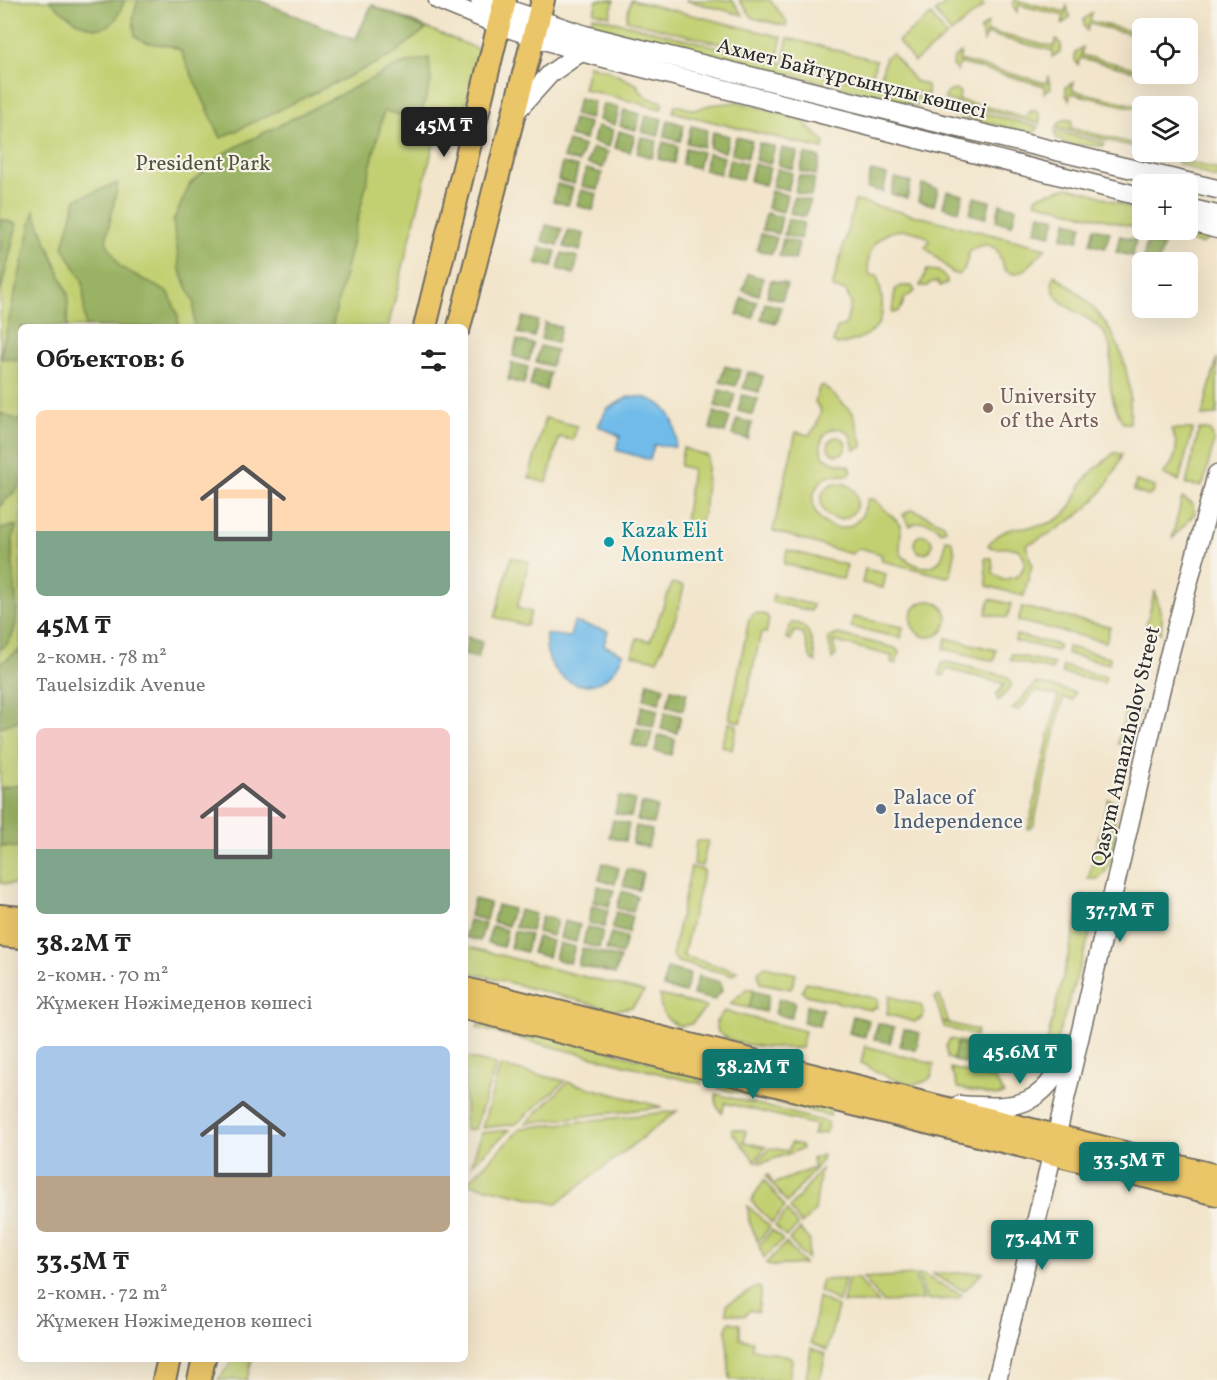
<!DOCTYPE html>
<html lang="ru">
<head>
<meta charset="utf-8">
<style>
	body { margin:0; font-family:Vollkorn,serif; background:#f6f6f6; color:#222; height:100vh; display:flex; flex-direction:column; font-size:22px; white-space:nowrap }
	* { box-sizing:border-box; margin:0 }
	p { font-size:20px; color:#767676 }
	.icon { flex:none; width:33px; height:33px; fill:none; stroke:currentColor; stroke-width:2; stroke-linecap:round; stroke-linejoin:round }
	.map { position:relative; flex:1; overflow:hidden }
	.sheet { position:absolute; left:18px; top:324px; width:450px; height:1038px; display:flex; flex-direction:column; background:#fff; border-radius:9px; box-shadow:0 6px 24px #0002 }
	.sheet>* { flex:none }
	.fabs { position:absolute; left:1132px; top:18px; display:grid; gap:12px }
	.fabs a { display:grid; place-items:center; width:66px; height:66px; border-radius:9px; background:#fff; box-shadow:0 6px 24px #0002; font-size:30px }
	.price { position:absolute; translate:-50% -51px; padding:0 14px; border-radius:6px; background:#0f766e; color:#fff; font-size:20px; line-height:39px; filter:drop-shadow(0 2px 3px #0008) }
	.price::after { content:''; position:absolute; left:50%; top:36px; width:18px; height:14px; margin-left:-9px; background:inherit; clip-path:polygon(0 0,100% 0,50% 100%) }
	.price.on { background:#222; color:#fff }
	ul { padding:0; list-style:none }
	li { display:grid; align-content:center; gap:12px; height:318px; padding:0 18px }
	li span { display:grid; place-items:center; height:186px; border-radius:9px; color:#555 }
	li>.icon { margin-inline-start:auto }
	span .icon { width:108px; height:108px; fill:#fffc; stroke-width:1 }
	li b { font-size:26px }
	h2 { display:flex; justify-content:space-between; align-items:center; height:72px; padding:0 18px; font-size:26px }
	.map>svg:first-child { display:block }
</style>
</head>
<body>
<div class="map">
<svg width="1217" height="1380" viewBox="0 0 1217 1380">
	<rect width="100%" height="100%" fill="#f7f3e8"/>
	<filter id="ink" filterUnits="userSpaceOnUse"><feTurbulence type="fractalNoise" baseFrequency=".0167" numOctaves="2"/><feDisplacementMap in="SourceGraphic" scale="12" xChannelSelector="R" yChannelSelector="G"/><feConvolveMatrix kernelMatrix="1 2 1 2 8 2 1 2 1" color-interpolation-filters="sRGB"/></filter>
	<filter id="wash" filterUnits="userSpaceOnUse"><feTurbulence type="fractalNoise" baseFrequency=".008" numOctaves="4" result="noise"/><feDisplacementMap in="SourceGraphic" scale="24" xChannelSelector="R" yChannelSelector="G"/><feGaussianBlur stdDeviation="1.35" result="paint"/><feColorMatrix in="noise" values="0 0 0 0 0 0 0 0 0 0 0 0 0 0 0 0 0 1.4 0 .05"/><feComposite in="paint" operator="in"/></filter>
	<g filter="url(#wash)">
		<rect width="100%" height="100%" fill="#f2e5cb"/>
		<!-- green -->
		<path fill="#c3d072" stroke="#777e4e" stroke-width="1.5" d="M0,0H258L355,40L372,5L480,50C473,78 470,121 437,131L388,327H21V885L0,883Z
			M597,0H614L610,16L594,12Z
			M631,0L782,37L777,58L626,20Z
			M685,0H732L743,15Z
			M739,0H770L787,22L786,26L753,18Z
			M951,0H979L984,6L951,33L935,12Z
			M1014,0L1065,12L1067,6L1070,18L1062,24L1064,16L1019,5L1017,12L1013,6Z
			M1092,13L1090,21L1143,34V37L1089,24L1087,31L1084,26V19Z
			M931,15L947,36L914,62L898,41Z
			M593,16L927,99L923,106H917L590,25Z
			M988,23L986,31L1054,47L1056,39L1061,44L1060,52L1052,57L1053,51L986,34L984,41L980,30Z
			M788,38L876,60L871,81L783,59Z
			M1083,47L1081,55L1143,70V73L1080,58L1078,65L1075,60V52Z
			M892,53L915,81L927,85L928,95L879,83L886,57Z
			M961,53L959,60L1046,83L1048,77L1051,88L1044,93L1045,86L959,63L957,71L953,66L954,58Z
			M589,65L607,70L638,85V88L646,97L663,102L661,109L583,89Z
			M1074,82L1072,90L1143,107V117V110L1071,93L1069,100L1066,95V87Z
			M956,90L960,92L959,100L1027,117L1030,111L1035,110L1040,115V124L944,99L948,92Z
			M738,102L799,118L825,143L823,149L673,112L675,105L695,110L709,105Z
			M943,103L1039,127L1036,131L1028,133L951,114L944,109Z
			M1069,119L1072,120L1071,128L1143,146V149L1056,128L1061,121Z
			M1055,131L1104,143L1103,146L1071,145L1056,138Z
			M1179,160L1217,169V179L1178,163Z
			M1068,187L1092,193L1143,213V230H1188L1217,234L1201,244L1035,202L1037,196Z
			M855,201H857L1046,248C1036,258 1020,283 1005,270L997,250C988,242 976,245 969,253L964,270L958,275L953,273L925,247L930,240C902,217 859,237 870,276L877,275C889,319 883,336 837,345L833,342L837,328L846,324L851,303L846,291L832,288Z
			M927,270L938,271L947,279V283L940,286L938,282H931L928,286H920Z
			M1054,275C1109,311 1134,357 1130,423H1123C1115,409 1110,395 1110,379C1110,362 1114,349 1105,334C1092,313 1043,307 1054,275Z
			M901,286H912L915,291L904,299C903,305 900,313 892,313L895,290Z
			M1217,358V415L1202,416Z
			M823,385L853,413L863,446L854,450L851,436C836,418 814,435 823,456L833,462L849,466L852,471L849,475L827,476C790,504 835,549 861,517C865,511 865,505 868,499H874L901,525L900,553C910,567 936,575 943,554C945,549 945,544 946,539L951,540L955,552L951,575L947,577L882,561L881,554L860,548L851,554L773,531L796,432L809,435L816,427L821,410L815,402L819,388Z
			M545,418L577,426L573,440L559,437L547,483L529,478Z
			M1171,429H1193L1179,481L1163,474C1177,461 1180,446 1171,429Z
			M1199,429L1211,431L1214,441L1204,482L1201,486L1186,485Z
			M828 446a9 9 0 1 1 18 0a9 9 0 1 1-18 0Z
			M683,448L708,456L705,505L697,534L684,531L692,469L680,466Z
			M1114,453L1122,454C1106,501 1069,526 1026,545L1032,565L1024,596L987,586L985,558H992L993,573L1003,580L1018,576C1022,571 1026,565 1024,558C1019,541 1000,551 990,547L988,545C1010,517 1032,535 1058,519C1073,510 1075,494 1084,481C1092,469 1104,463 1114,453Z
			M1136,481L1155,487L1153,493L1148,496L1134,491Z
			M821 501a18 18 0 1 1 36 0a18 18 0 1 1-36 0Z
			M1182,498L1192,503L1195,513L1172,539Z
			M912,509L944,524L946,529L941,532C933,521 922,519 910,526L903,515Z
			M914 544a9 9 0 1 1 18 0a9 9 0 1 1-18 0Z
			M787,550L847,565L843,579L784,564Z
			M511,557L529,562L517,608L531,612L527,626L495,617Z
			M865,569L886,574L883,588L862,583Z
			M672,583L684,586L677,615L657,660L632,655L637,638L650,641Z
			M1155,591L1162,619L1161,633L1145,629Z
			M773,595L813,605L811,611L772,602Z
			M990,599L1011,604L1007,618L986,614Z
			M911 619a18 18 0 1 1 36 0a18 18 0 1 1-36 0Z
			M1022,607L1110,627L1106,642L1018,621Z
			M755,613L766,615L769,619L766,633H761L741,722L729,719L749,619Z
			M853,617L903,627L901,638L851,627Z
			M791,623C812,621 812,646 816,662L811,659L803,633L794,631L791,640L786,638Z
			M838,634L895,648L899,652L896,664L891,662L892,656L833,641L836,655L832,659L828,638Z
			M1016,635L1059,645L1057,651L1015,641Z
			M946,638L996,650L994,661L944,649Z
			M1068,647L1110,657L1109,664L1067,654Z
			M1012,654L1054,664L1052,670L1010,660Z
			M947,662L1005,676L1010,680L1011,687L998,701L996,695L1005,684L946,669L944,676L939,675L942,663Z
			M1063,666L1106,677L1104,683L1062,673Z
			M1036,683L1075,692L1073,700L1063,698L1033,827L1028,829L1058,696L1036,691L1019,710L1012,709Z
			M1126,707L1141,711L1124,745L1118,744Z
			M729,723L737,725L732,750L721,745Z
			M1108,799L1114,801C1115,822 1118,866 1098,879H1088Z
			M696,841H708L702,866L694,864Z
			M691,867L704,870L683,956L737,971L732,975L678,962L672,956Z
			M1083,895L1094,902L1095,918L1047,1072L1040,1070Z
			M465,946L644,992L632,1007L614,1010L465,971Z
			M765,966L796,974L791,989L760,983L758,972Z
			M806,982L878,999L877,1007L870,1010L807,995L802,991Z
			M746,989H754L749,1008L730,1004Z
			M660,995L707,1007L691,1024L680,1026C665,1021 659,1011 660,995Z
			M889,996L921,1005L924,1012L922,1018L914,1022L887,1014Z
			M940,996L948,1021L943,1022L977,1030L976,1036L944,1027L935,997Z
			M724,1011L805,1031L801,1048C777,1047 736,1049 718,1032L716,1022Z
			M478,1024H508L700,1075L702,1084L477,1028Z
			M950,1039L974,1044L973,1047L957,1043L953,1060L947,1058L946,1046Z
			M865,1046L934,1064L932,1076C915,1096 878,1072 861,1063Z
			M465,1057L496,1065L475,1129L465,1130Z
			M500,1066L565,1081L516,1124L482,1128Z
			M950,1068L995,1079L1004,1094L996,1096L958,1088Z
			M723,1081L830,1108V1116L718,1088Z
			M568,1082L662,1107L526,1123Z
			M716,1094L828,1122L827,1132L813,1135L816,1125L725,1103L722,1113L716,1105Z
			M677,1111L556,1204L467,1183L521,1128Z
			M732,1129L746,1131L744,1142L766,1147L755,1161L732,1132Z
			M510,1130L472,1164L481,1133Z
			M791,1143L801,1145L802,1149L762,1163L758,1162L770,1148L788,1151Z
			M823,1155L822,1160L787,1203L766,1176L768,1174L773,1184L814,1168L812,1159Z
			M821,1169L815,1211L801,1224L790,1208Z
			M764,1180L785,1207L772,1223L751,1201Z
			M748,1206L770,1227L758,1242L749,1221Z
			M787,1211L798,1226L786,1237L775,1226Z
			M800,1229L810,1241L807,1259L789,1240Z
			M772,1230L783,1240L764,1258L759,1246Z
			M786,1243L804,1264L772,1266L766,1263Z
			M983,1272L964,1291L932,1274Z
			M915,1275L923,1300L883,1302L863,1278Z
			M918,1275H923L962,1295L957,1299L926,1300Z
			M857,1278L879,1303H843L848,1279Z
			M845,1279L839,1302L819,1291L822,1280Z
			M757,1287L761,1288L758,1312L750,1310L744,1316L726,1313L727,1304Z
			M818,1297L838,1307L827,1350L811,1343Z
			M730,1322L740,1324V1339L752,1341V1349L789,1356L792,1360L789,1380H730L726,1328Z
			M811,1348L826,1354L820,1380H806Z
			M234,1359H252L247,1380H218Z"/>
		<!-- forest -->
		<path fill="#9ab264" stroke="#626e48" stroke-width="1.5" d="M49,0H125C122,6 119,16 114,21C95,42 63,12 49,0Z
			M138,0H258L355,40L372,5L426,29L391,56L221,138L180,50C165,41 149,48 135,36L133,17Z
			M429,58L431,82L419,119L384,111L332,327H194V303L180,270L173,221L190,184L224,153L399,65Z
			M579,98L594,102L590,119L574,115Z
			M603,104L619,108L615,125L599,120Z
			M624,110L640,114L636,130L620,126Z
			M646,115L662,119L658,136L642,132Z
			M573,119L589,123L585,140L569,136Z
			M668,120L684,125L680,141L664,137Z
			M597,126L613,130L609,147L593,142Z
			M691,126L707,130L703,147L687,143Z
			M619,131L635,136L630,152L615,148Z
			M713,132L729,136L725,152L709,148Z
			M641,137L657,141L652,158L637,153Z
			M736,137L752,141L747,158L731,154Z
			M568,141L584,146L579,162L563,158Z
			M663,142L678,146L674,163L658,159Z
			M759,143L775,147L770,164L755,160Z
			M592,148L608,152L603,168L587,164Z
			M686,148L702,152L698,168L682,164Z
			M782,148L798,152L793,169L778,165Z
			M708,153L724,157L720,174L704,170Z
			M805,154L820,158L816,175L800,171Z
			M730,159L746,163L742,180L726,175Z
			M562,163L578,167L574,184L558,180Z
			M754,164L770,168L765,185L750,181Z
			M586,169L602,173L598,190L582,186Z
			M777,169L792,173L788,190L772,186Z
			M871,171L887,175L883,192L867,188Z
			M799,175L815,179L811,196L795,192Z
			M895,178L911,182L907,198L891,194Z
			M118,183L106,241L120,267L169,293L178,316L179,327H85L83,282L63,247L76,199Z
			M557,184L573,188L568,205L553,201Z
			M922,184L938,189L934,205L918,201Z
			M581,190L597,194L593,210L577,206Z
			M771,191L787,195L783,212L767,208Z
			M947,191L963,195L959,211L943,207Z
			M794,197L810,201L805,217L790,213Z
			M974,197L990,201L986,218L970,214Z
			M1000,204L1016,208L1012,225L996,221Z
			M34,211L68,294L67,327H21V360L0,358Z
			M766,213L782,217L778,234L762,230Z
			M1040,214L1056,218L1051,235L1035,231Z
			M0,219L17,224L0,295Z
			M788,219L804,223L800,239L784,235Z
			M1067,221L1082,225L1078,241L1062,238Z
			M546,225L562,229L558,245L542,241Z
			M1094,228L1110,232L1105,248L1090,244Z
			M568,230L584,234L580,251L564,247Z
			M761,234L777,238L772,254L757,250Z
			M1120,236L1136,240L1132,256L1116,252Z
			M783,239L799,243L795,260L779,256Z
			M1147,242L1163,246L1159,262L1143,259Z
			M540,247L556,251L552,267L536,263Z
			M562,253L578,257L574,274L558,269Z
			M748,274L763,278L759,295L743,291Z
			M771,280L787,284L782,300L767,296Z
			M742,298L757,302L753,318L737,315Z
			M765,303L781,307L777,323L761,319Z
			M523,317L538,321L534,337L518,333Z
			M545,323L561,327L557,343L541,339Z
			M517,340L533,344L529,361L513,356Z
			M540,346L556,350L551,366L536,362Z
			M512,363L528,367L524,384L508,380Z
			M725,366L740,370L736,386L720,382Z
			M534,369L550,373L546,390L530,386Z
			M748,372L763,376L759,392L743,388Z
			M719,390L735,394L731,410L715,406Z
			M742,395L758,399L753,415L738,411Z
			M714,412L730,417L725,433L710,429Z
			M0,413L21,421V485L0,506Z
			M737,419L752,423L748,439L732,435Z
			M17,525C0,562 36,624 0,650V529Z
			M467,637L482,642L478,658L465,655Z
			M21,649V720L0,727V664Z
			M648,682L664,687L659,703L644,699Z
			M671,689L687,693L683,710L667,706Z
			M642,706L658,710L653,727L638,722Z
			M665,712L681,716L677,733L661,729Z
			M636,728L652,732L648,749L632,745Z
			M659,735L675,739L671,755L655,751Z
			M21,785V848L0,846V788Z
			M619,796L635,800L631,817L615,813Z
			M642,803L657,807L653,824L637,820Z
			M613,820L629,824L625,841L609,837Z
			M636,826L652,830L648,847L632,843Z
			M603,863L619,868L615,884L599,880Z
			M627,869L643,873L639,890L623,886Z
			M598,886L614,890L609,906L593,902Z
			M622,891L637,896L633,912L617,908Z
			M474,899L490,903L486,920L470,916Z
			M497,905L513,909L508,926L493,922Z
			M592,906L608,910L604,927L588,923Z
			M519,910L535,914L531,931L515,927Z
			M616,912L632,916L628,933L612,929Z
			M542,916L557,920L553,936L537,932Z
			M469,920L485,924L480,941L465,937Z
			M564,921L580,925L576,942L560,938Z
			M492,926L507,930L503,947L487,943Z
			M587,927L603,931L599,948L583,944Z
			M514,931L530,935L526,952L510,948Z
			M611,933L626,937L622,954L606,950Z
			M537,937L552,941L548,957L532,953Z
			M559,943L575,947L570,963L555,959Z
			M582,948L620,958L615,974L578,965Z
			M667,968L690,974L685,993L663,987Z
			M698,976L720,982L722,991L714,1000L693,995Z
			M753,991L769,995L765,1012L749,1008Z
			M779,998L795,1002L791,1018L775,1014Z
			M807,1005L823,1009L819,1026L803,1022Z
			M853,1016L869,1020L865,1037L849,1033Z
			M878,1023L894,1027L890,1043L874,1039Z
			M904,1029L920,1033L916,1050L900,1046Z
			M957,1043L973,1047L969,1064L953,1060Z"/>
		<!-- water -->
		<path fill="#70bbe9" stroke="#4e738a" stroke-width="1.5" d="M628,397C660,394 680,416 675,447L654,445L650,460L616,450L620,436L598,426L607,409Z
			M574,622L608,631L604,645L623,654C605,706 541,688 546,634L570,637Z"/>
	</g>
	<g filter="url(#ink)">
		<g fill="none" stroke-linecap="round" stroke-linejoin="round">
			<!-- minor casing -->
			<g stroke="#716c63" stroke-width="21">
				<path id="minor" d="M438,0L499,25L581,52L1143,197
					M480,0L585,35L930,121L1217,189
					M513,115L550,74L581,52
					M1188,208L1217,215
					M1188,221L1217,229
					M959,1105C1018,1109 1042,1109 1069,1050
					M997,1380L1041,1202L1164,675L1217,474"/>
			</g>
			<!-- major casing -->
			<g stroke="#716c63" stroke-width="26">
				<path id="major" d="M425,327L505,0
					M459,327L543,0
					M0,916L21,918
					M0,935L21,937
					M465,989L1217,1176
					M465,1008L1217,1194
					M164,1380L169,1359
					M199,1380L204,1359"/>
			</g>
			<!-- minor -->
			<use href="#minor" stroke="#fff" stroke-width="18"/>
			<!-- major -->
			<use href="#major" stroke="#ebc669" stroke-width="22"/>
		</g>
	</g>
	<!-- markers -->
	<circle fill="#8d6e63" stroke="#f7f3e8" stroke-width="2" cx="988" cy="408" r="6"/>
	<circle fill="#0f9aa8" stroke="#f7f3e8" stroke-width="2" cx="609" cy="542" r="6"/>
	<circle fill="#5c6f8a" stroke="#f7f3e8" stroke-width="2" cx="881" cy="809" r="6"/>
	<g text-anchor="middle" stroke-width="4.5" stroke-linejoin="round" paint-order="stroke">
		<!-- street labels -->
		<g font-size="21" fill="#2b2b2b" stroke="#f7f3e8">
			<text transform="translate(852 78) rotate(14)" y="7">Ахмет Байтұрсынұлы көшесі</text>
			<text transform="translate(1125 746) rotate(-77)" y="7">Qasym Amanzholov Street</text>
		</g>
		<!-- park labels -->
		<g font-size="21" fill="#51543d" stroke="#f7f3e8">
			<text x="203" y="170">President Park</text>
		</g>
		<!-- education labels -->
		<g font-size="21" fill="#785e54" stroke="#f7f3e8" text-anchor="start">
			<text x="1000" y="403">University<tspan x="1000" dy="24">of the Arts</tspan></text>
		</g>
		<!-- culture labels -->
		<g font-size="21" fill="#0d838f" stroke="#f7f3e8" text-anchor="start">
			<text x="621" y="537">Kazak Eli<tspan x="621" dy="24">Monument</tspan></text>
		</g>
		<!-- service labels -->
		<g font-size="21" fill="#4e5e75" stroke="#f7f3e8" text-anchor="start">
			<text x="893" y="804">Palace of<tspan x="893" dy="24">Independence</tspan></text>
		</g>
	</g>
</svg>
<div class="fabs">
<a><svg class="icon" aria-label="locate" viewBox="0 0 24 24"><circle cx="12" cy="12" r="6"/><path d="M12 2v4M12 18v4M2 12h4M18 12h4"/></svg></a>
<a><svg class="icon" aria-label="layers" viewBox="0 0 24 24"><path d="M12 4l9 5-9 5-9-5zM3 14l9 5 9-5"/></svg></a>
<a>+</a>
<a>−</a>
</div>
<b class="price on" style="left:444px;top:158px">45M ₸</b>
<b class="price" style="left:1120px;top:943px">37.7M ₸</b>
<b class="price" style="left:1020px;top:1085px">45.6M ₸</b>
<b class="price" style="left:753px;top:1100px">38.2M ₸</b>
<b class="price" style="left:1129px;top:1193px">33.5M ₸</b>
<b class="price" style="left:1042px;top:1271px">73.4M ₸</b>
<section class="sheet">
<h2>Объектов: 6<svg class="icon" aria-label="filters" viewBox="0 0 24 24"><path d="M4 7h16M4 17h16"/><circle cx="9" cy="7" r="2"/><circle cx="15" cy="17" r="2"/></svg></h2>
<ul>
<li><span style="background:linear-gradient(#ffd9b3 65%,#7fa58c 0)"><svg class="icon" aria-label="home" viewBox="0 0 24 24"><path d="M3 11l9-7 9 7M6 9v11h12V9"/></svg></span><div><b>45M ₸</b><p>2-комн. · 78 m²</p><p>Tauelsizdik Avenue</p></div></li>
<li><span style="background:linear-gradient(#f6c9c9 65%,#7fa58c 0)"><svg class="icon" aria-label="home" viewBox="0 0 24 24"><path d="M3 11l9-7 9 7M6 9v11h12V9"/></svg></span><div><b>38.2M ₸</b><p>2-комн. · 70 m²</p><p>Жұмекен Нәжімеденов көшесі</p></div></li>
<li><span style="background:linear-gradient(#a9c7e8 70%,#b9a48a 0)"><svg class="icon" aria-label="home" viewBox="0 0 24 24"><path d="M3 11l9-7 9 7M6 9v11h12V9"/></svg></span><div><b>33.5M ₸</b><p>2-комн. · 72 m²</p><p>Жұмекен Нәжімеденов көшесі</p></div></li>
</ul>
</section>
</div>
</body>
</html>
